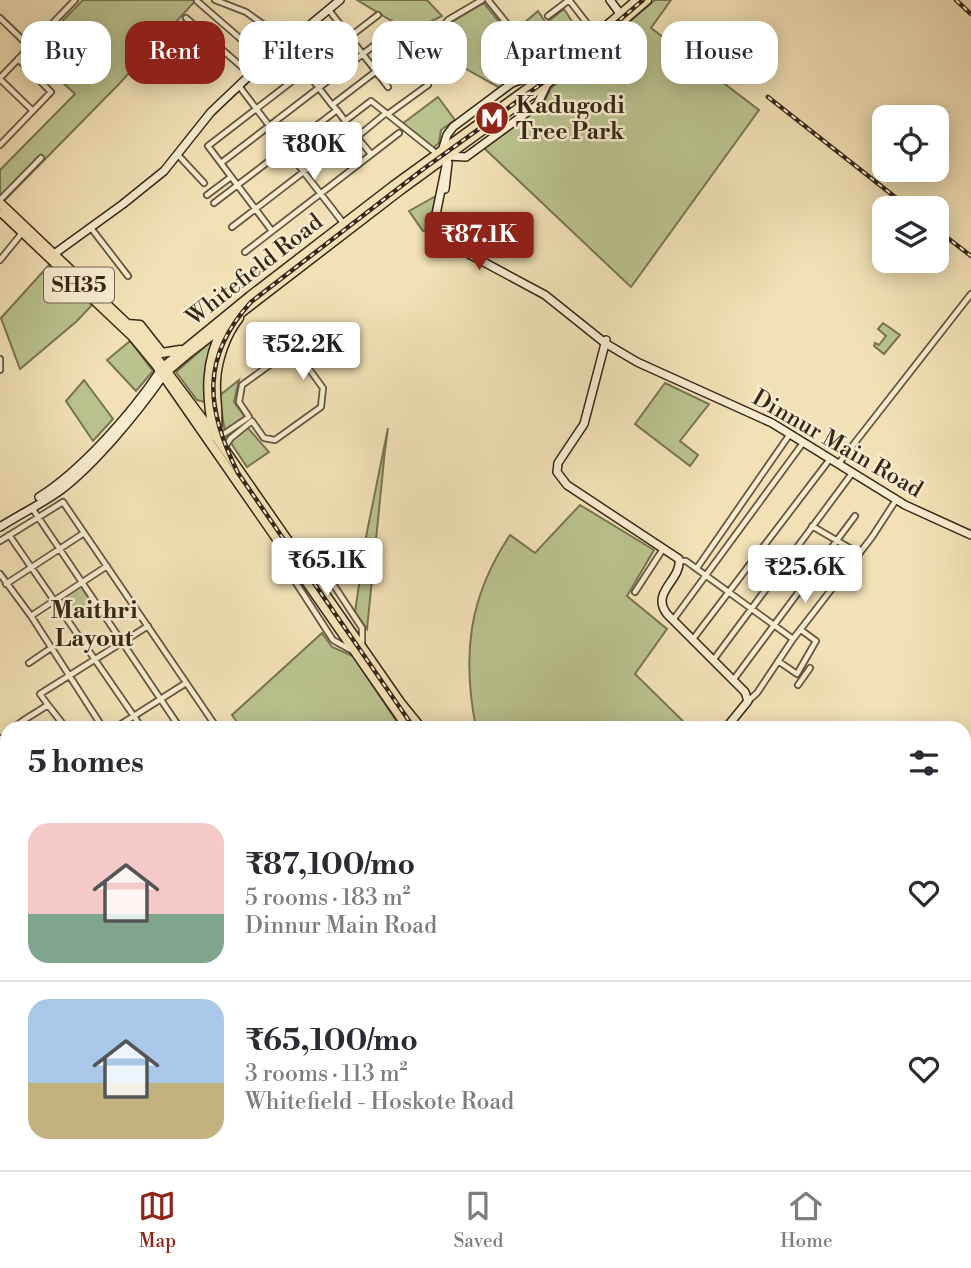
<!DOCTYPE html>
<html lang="en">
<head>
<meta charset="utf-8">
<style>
	body { margin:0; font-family:"Libre Bodoni",serif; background:#f7f7f7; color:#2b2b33; height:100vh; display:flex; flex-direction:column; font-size:26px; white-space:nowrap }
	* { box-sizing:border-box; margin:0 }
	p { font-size:23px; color:#7c7c81 }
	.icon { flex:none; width:38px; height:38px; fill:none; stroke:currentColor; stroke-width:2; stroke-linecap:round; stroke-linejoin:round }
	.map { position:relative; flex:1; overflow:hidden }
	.panel { position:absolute; left:0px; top:721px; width:971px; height:450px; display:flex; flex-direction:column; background:#fff; border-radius:21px 21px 0 0; box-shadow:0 4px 18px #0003 }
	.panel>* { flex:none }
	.hud { position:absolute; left:21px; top:21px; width:929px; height:63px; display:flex; gap:14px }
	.buttons { position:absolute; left:872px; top:105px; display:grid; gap:14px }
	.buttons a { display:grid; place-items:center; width:77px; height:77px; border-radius:14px; background:#fff; box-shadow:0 4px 18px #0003; font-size:35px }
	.price { position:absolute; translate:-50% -60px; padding:0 16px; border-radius:7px; background:#fff; color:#222; font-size:23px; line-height:46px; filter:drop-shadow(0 2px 4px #0008) }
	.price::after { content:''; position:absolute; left:50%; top:42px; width:21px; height:16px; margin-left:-10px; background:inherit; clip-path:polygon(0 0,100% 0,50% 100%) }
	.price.active { background:#8f2418; color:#fff }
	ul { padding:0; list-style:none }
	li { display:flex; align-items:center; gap:21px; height:175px; padding:0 28px }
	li+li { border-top:2px solid #e1e1e2 }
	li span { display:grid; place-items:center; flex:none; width:196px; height:140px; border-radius:21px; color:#555 }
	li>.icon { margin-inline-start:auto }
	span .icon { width:84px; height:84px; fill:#fffc; stroke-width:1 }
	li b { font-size:30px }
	h2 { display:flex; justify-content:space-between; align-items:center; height:84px; padding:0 28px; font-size:30px }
	.chip { padding:0 24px; border-radius:21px; background:#fff; box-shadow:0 4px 18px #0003; font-size:24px; line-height:63px }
	.chip.active { background:#8f2418; color:#fff }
	.dock { display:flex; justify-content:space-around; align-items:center; height:98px; border-top:2px solid #e1e1e2; background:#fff; font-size:19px; color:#7c7c81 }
	.dock a { display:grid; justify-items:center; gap:4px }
	.dock .active { color:#8f2418 }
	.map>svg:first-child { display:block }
</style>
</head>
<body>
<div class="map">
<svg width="971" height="1170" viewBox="0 0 971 1170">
	<rect width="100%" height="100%" fill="#f2e1b6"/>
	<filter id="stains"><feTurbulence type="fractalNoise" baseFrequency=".00286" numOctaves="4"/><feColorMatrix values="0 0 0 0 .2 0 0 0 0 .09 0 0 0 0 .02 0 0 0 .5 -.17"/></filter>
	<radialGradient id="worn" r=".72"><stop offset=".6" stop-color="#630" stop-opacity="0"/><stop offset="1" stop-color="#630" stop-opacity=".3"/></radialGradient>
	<!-- green -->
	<path fill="#bac38e" stroke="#787552" stroke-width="2" d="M83,0H196L119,84L5,200L0,194V170L75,94L31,53Z
		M357,0H427L442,16L410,32Z
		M655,0H671L651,28L759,110L631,287L484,148L543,105L551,88Z
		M484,3L527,56L532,71L523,70L500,88L438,53L458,29L450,23Z
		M564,9L583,38L538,73L532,51L516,30L538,11L546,23Z
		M438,97L455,120L441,130L439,143L433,148L402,124Z
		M436,196L428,229L423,231L409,211Z
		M49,265L92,305L77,321L20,369L1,318Z
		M883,323L900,335L884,354L874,346L875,343L879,345L886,336L878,329Z
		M214,339L205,373V402L197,400L176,372Z
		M130,341L153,371L136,391L107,360Z
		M84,380L113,419L93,441L66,401Z
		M239,380L234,402L245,417L225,432L219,396Z
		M665,383L709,404L680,441L698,455L690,466L635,424Z
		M247,427L269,452L247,467L231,443L234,437Z
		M388,428L385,450L367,629L355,612L366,537Z
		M580,505L654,550L627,596L667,629L635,674L690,728H476C462,656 468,598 510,535L535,553Z
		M80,584L91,602L70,616L58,599Z
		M322,633L332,647L353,656L401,728H241L232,715Z
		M7,887V943L0,936V894Z
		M7,962V1014L0,1020V969Z"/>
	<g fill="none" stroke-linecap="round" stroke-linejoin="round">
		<!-- stream -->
		<path stroke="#738271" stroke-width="2" d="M830,1164L834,1170"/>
		<!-- street casing -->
		<g stroke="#65563e" stroke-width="8">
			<path id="street" d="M215,0L246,12L289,43
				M488,0L521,41L540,80
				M569,0L596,35
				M197,1L266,61
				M329,10L388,87
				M548,16L569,0
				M0,18L30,47
				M186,18L250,74
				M410,45L425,65
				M393,58L409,78
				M305,70L332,105
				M0,78L75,0
				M0,79L33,111
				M239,86L280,140
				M337,110L354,133
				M388,114L428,85
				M345,121L371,101L436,153
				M354,133L357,137L386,113
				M357,137L371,154
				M275 149a11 11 0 1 1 22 0a11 11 0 1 1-22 0Z
				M295,142L337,110L332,105L417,40L425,47L448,20L482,0
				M0,145L51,92L18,59
				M178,155L204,183
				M293,158L344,224
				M221,163L394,30
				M207,195L231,177
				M0,200L41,158
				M214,203L277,155
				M232,227L354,133
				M91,228L128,276
				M272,231L208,146L378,15
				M245,252L399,133
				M0,260L22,233
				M0,359V370
				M218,438L249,417L239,402L242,385L285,354L301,358L323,388L321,407L275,440L264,438L252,421L231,438L224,448
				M839,463L971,294
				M32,508L180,728
				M812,526L858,553
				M9,535L142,728
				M0,541L63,502L217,728
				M295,547L312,552L362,628V643
				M288,554L287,569L333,640L351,650
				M679,561H686L793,639
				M697,568L790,434
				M0,574L31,616L103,728
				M6,584L84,533
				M635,592L663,549
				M31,616L107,566
				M673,620L803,443
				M693,639L830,459
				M714,659L853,472
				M778,661L797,674L816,641L801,630
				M29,663L51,648
				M734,679L855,516
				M798,685L810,668
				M748,701L757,693L793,639L872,537L896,500
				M48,705L66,728
				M24,720L48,705L40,694L148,626
				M13,728L24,720L30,728
				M115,728L186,683
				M0,738L7,749
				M0,825L7,833
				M0,846L7,853
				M0,883L7,876
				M0,1038L7,1032
				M0,1055L7,1064
				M0,1146L7,1145
				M0,1156L7,1154
				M124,1164L129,1170
				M155,1164L161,1170
				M276,1164L282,1170
				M308,1164L314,1170
				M342,1164L347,1170
				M690,1164L696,1170
				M883,1164L887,1170
				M943,1164L947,1170
				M825,1168L826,1170
				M633,1170L644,1165
				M793,1170L798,1164"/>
		</g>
		<!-- secondary casing -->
		<g stroke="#362716" stroke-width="10">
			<path id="secondary" d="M610,0L621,15
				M445,152L443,148L447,135L453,127L512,83L526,78L540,80
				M448,156L433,229L439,238L545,295L605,343L637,362L772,423L905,505L971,535
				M448,156L466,157L537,105L547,84
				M445,189L448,163
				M54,254L123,204L164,171L211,112L251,74L340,0
				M606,340L584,424L558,463L557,472L567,485L679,559C682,580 650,592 667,614L745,692L748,701L726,728
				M39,497C81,471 133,412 160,371
				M0,527C20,514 42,504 61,490C96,463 138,412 163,376
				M964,1117L971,1112
				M643,1164L647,1170
				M657,1164L662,1170
				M892,1170L901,1164"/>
		</g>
		<!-- primary casing -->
		<g stroke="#362716" stroke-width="11">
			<path id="primary" d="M0,203L141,337L216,437L400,702L421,728
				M2,213L132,336L156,365L408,728
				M128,324L140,325L162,353L180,350
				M162,368L250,296L393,186L564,62L637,0
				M165,373L190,352L402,189L568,68L647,0
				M213,430C206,394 205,361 223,328
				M216,437C220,418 215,400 216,381C217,360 226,334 239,318
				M649,1164L654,1170"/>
		</g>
		<!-- street -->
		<use href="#street" stroke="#f7ecd0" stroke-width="4.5"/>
		<!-- secondary -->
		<use href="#secondary" stroke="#f7ecd0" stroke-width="7"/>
		<!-- primary -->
		<use href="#primary" stroke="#f2e1b6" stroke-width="8"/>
		<!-- rail casing -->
		<g stroke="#362716" stroke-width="4.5">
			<path id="rail" d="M956,0L971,14
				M768,97L909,208
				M936,229L971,256
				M414,728L238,473C206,409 200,358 251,302L422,170L566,66L643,0
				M964,958L971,951
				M671,1164L677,1170
				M775,1170L780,1164"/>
		</g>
		<!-- rail -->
		<use href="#rail" stroke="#f7ecd0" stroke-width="2" stroke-dasharray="5" stroke-linecap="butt"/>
	</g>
	<!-- icons -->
	<defs>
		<g id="metro-disc" transform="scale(1.75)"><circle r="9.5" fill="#8f2418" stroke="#f7ecd0"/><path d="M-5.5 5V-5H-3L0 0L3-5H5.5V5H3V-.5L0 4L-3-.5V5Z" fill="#fff"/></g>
	</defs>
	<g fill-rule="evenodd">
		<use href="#metro-disc" x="492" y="118"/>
	</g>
	<g text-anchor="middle" stroke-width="5" stroke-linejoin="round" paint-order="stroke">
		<!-- shield labels -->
		<rect fill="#f7ecd0" stroke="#70624e" stroke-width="2" x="44" y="267.5" width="70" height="35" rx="5"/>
		<g font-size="21" font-weight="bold" fill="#362716">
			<text x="79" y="292">SH35</text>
		</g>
		<!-- poi labels -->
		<g font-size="23" font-weight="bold" fill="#362716" stroke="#f7ecd0" text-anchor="start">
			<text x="516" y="113">Kadugodi<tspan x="516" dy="26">Tree Park</tspan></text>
		</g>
		<!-- street labels -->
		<g font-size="23" fill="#362716" stroke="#f7ecd0">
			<text transform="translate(254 269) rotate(-38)" y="8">Whitefield Road</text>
			<text transform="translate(838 443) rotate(30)" y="8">Dinnur Main Road</text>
		</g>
		<!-- neighbourhood labels -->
		<g font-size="24" font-weight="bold" fill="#362716" stroke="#f7ecd0">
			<text x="94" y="618">Maithri<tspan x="94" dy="28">Layout</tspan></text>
		</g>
	</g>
	<rect width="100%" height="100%" filter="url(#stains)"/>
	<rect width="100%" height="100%" fill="url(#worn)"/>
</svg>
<div class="buttons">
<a><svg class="icon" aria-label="locate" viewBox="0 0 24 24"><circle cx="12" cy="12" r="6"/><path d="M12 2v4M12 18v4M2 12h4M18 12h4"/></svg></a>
<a><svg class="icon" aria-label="layers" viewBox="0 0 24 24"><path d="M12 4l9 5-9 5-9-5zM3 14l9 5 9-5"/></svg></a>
</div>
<b class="price" style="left:314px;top:182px">₹80K</b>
<b class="price active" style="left:479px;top:272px">₹87.1K</b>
<b class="price" style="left:303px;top:382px">₹52.2K</b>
<b class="price" style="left:327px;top:598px">₹65.1K</b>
<b class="price" style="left:805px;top:605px">₹25.6K</b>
<div class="hud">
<a class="chip">Buy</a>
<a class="chip active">Rent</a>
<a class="chip">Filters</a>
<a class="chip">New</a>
<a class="chip">Apartment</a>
<a class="chip">House</a>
</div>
<section class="panel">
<h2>5 homes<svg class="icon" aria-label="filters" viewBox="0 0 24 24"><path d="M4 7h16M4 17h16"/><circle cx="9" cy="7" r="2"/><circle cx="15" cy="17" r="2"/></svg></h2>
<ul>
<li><span style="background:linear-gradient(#f6c9c9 65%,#7fa58c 0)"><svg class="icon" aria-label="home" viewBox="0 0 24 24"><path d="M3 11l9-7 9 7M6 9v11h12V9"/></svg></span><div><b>₹87,100/mo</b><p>5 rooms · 183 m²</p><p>Dinnur Main Road</p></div><svg class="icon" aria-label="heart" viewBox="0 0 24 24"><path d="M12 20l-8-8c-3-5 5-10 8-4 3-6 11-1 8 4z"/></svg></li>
<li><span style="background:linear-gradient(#a9c7e8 60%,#c2b280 0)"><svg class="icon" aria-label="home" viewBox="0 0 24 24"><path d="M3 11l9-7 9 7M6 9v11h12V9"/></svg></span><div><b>₹65,100/mo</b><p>3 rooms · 113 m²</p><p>Whitefield - Hoskote Road</p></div><svg class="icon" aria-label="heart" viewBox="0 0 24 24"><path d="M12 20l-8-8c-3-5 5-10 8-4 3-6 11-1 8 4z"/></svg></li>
</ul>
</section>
</div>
<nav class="dock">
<a class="active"><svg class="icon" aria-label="map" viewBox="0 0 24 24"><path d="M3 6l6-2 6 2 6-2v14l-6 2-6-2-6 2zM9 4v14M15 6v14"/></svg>Map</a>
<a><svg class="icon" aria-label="saved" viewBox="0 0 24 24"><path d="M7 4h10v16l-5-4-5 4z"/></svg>Saved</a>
<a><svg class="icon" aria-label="home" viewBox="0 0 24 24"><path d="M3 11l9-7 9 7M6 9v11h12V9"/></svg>Home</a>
</nav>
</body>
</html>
